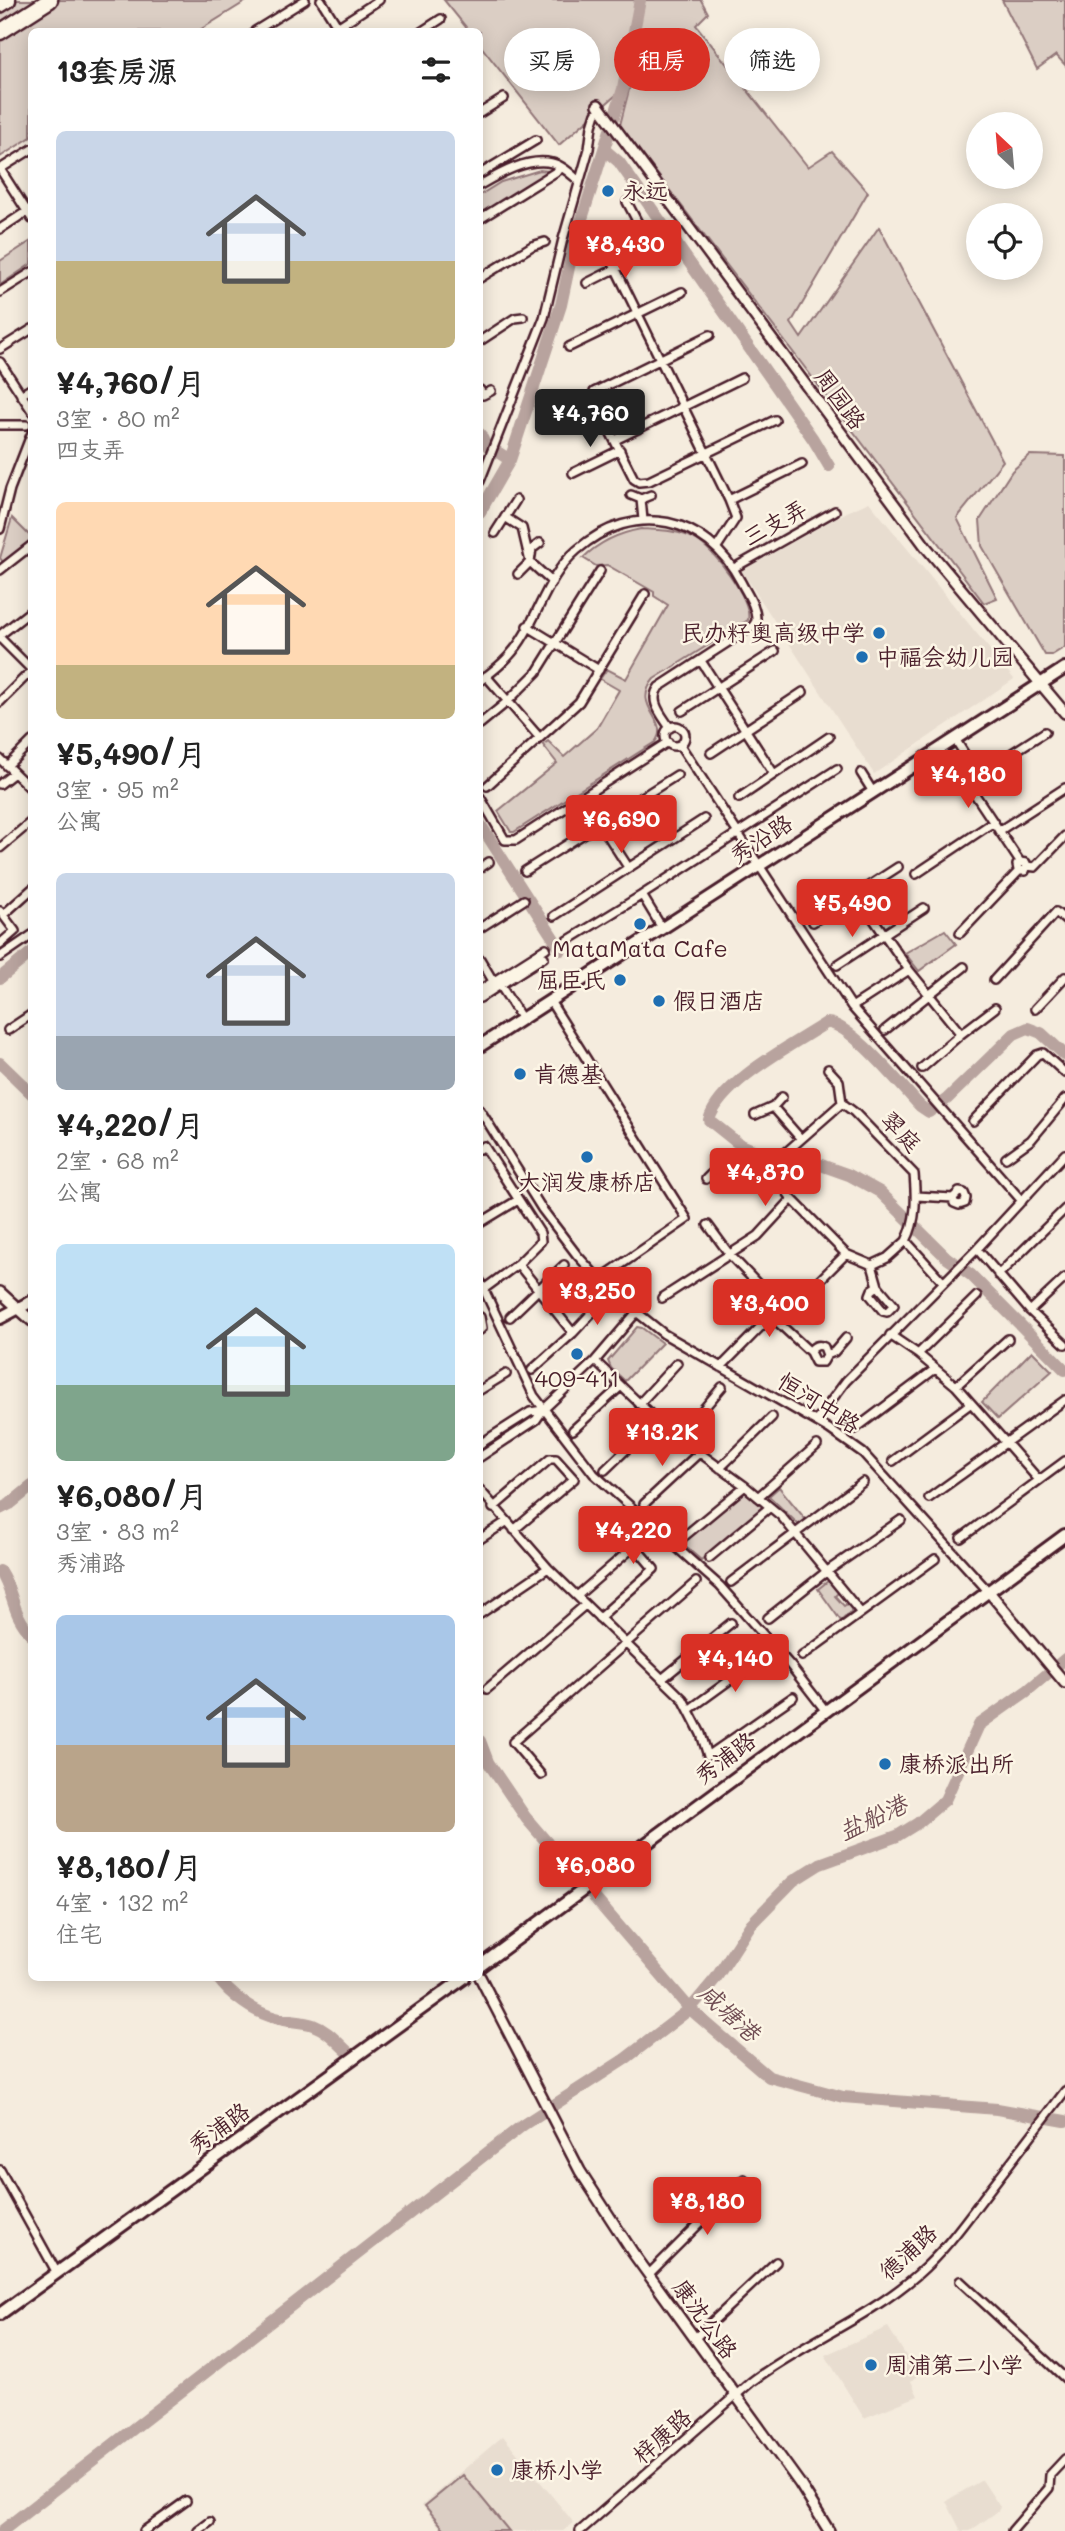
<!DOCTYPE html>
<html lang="zh">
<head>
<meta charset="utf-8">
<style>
	body { margin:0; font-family:Mali,"LXGW WenKai TC",sans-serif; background:#f6f6f6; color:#222; height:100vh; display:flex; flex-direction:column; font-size:26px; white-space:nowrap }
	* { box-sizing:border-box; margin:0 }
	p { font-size:23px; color:#767676 }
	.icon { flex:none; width:38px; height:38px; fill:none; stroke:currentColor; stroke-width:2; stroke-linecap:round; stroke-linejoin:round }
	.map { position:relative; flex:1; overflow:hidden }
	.side { position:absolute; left:28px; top:28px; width:455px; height:1953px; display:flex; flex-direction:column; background:#fff; border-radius:10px; box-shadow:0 4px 18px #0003 }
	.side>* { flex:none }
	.hud { position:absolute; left:504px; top:28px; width:455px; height:63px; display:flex; gap:14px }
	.needle { width:46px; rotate:334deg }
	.fabs { position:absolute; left:966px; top:112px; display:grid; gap:14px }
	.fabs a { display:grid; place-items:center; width:77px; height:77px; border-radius:50%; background:#fff; box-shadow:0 4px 18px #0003; font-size:35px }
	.price { position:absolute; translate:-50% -60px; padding:0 16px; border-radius:7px; background:#d93025; color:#fff; font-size:23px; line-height:46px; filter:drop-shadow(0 2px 4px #0008) }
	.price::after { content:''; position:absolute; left:50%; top:42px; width:21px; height:16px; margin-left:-10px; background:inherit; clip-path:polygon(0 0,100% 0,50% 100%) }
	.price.current { background:#222; color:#fff }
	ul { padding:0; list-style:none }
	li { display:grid; align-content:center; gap:14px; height:371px; padding:0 28px }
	li span { display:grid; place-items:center; height:217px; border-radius:10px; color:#555 }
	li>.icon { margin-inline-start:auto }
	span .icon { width:126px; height:126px; fill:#fffc; stroke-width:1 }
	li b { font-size:30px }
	h2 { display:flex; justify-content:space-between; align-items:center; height:84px; padding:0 28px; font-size:30px }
	.chip { padding:0 24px; border-radius:32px; background:#fff; box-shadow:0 4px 18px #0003; font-size:24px; line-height:63px }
	.chip.current { background:#d93025; color:#fff }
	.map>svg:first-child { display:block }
</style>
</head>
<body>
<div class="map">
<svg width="1065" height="2531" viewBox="0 0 1065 2531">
	<rect width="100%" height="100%" fill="#f5ecde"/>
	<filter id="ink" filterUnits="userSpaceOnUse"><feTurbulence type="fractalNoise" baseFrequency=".0143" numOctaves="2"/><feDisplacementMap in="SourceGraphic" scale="14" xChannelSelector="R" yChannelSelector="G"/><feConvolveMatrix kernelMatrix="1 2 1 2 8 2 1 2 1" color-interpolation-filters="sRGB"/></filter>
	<g filter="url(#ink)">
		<!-- built -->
		<path fill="#e8ddd0" d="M869,502L1014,679L874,774L742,571L847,512Z
			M888,2327L918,2375L911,2381L918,2396L864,2418L825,2355Z
			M503,2436L574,2523L563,2531H443L422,2505Z
			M982,2480L1000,2507L998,2511L970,2531H961L946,2501Z"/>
		<!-- green -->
		<path fill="#dbcec4" stroke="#927678" stroke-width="2" d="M0,0H248L198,31L32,32L31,137L0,157Z
			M444,0H701L708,13L696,25L808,167L832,151L868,192L791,323L801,338L879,227L1003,461L957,518L997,598L984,603L620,125L631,82L559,145L480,45V32L469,31Z
			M1002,0H1065V65L1056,55L1037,69Z
			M540,170L549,171L480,215V195L501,182Z
			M31,241V264L0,285V261Z
			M1030,455L1065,456V647L1052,655H1045L982,546L980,520L1012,471Z
			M12,518L31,537V540L6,562H3L0,558Z
			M641,529C659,530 679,530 695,539C713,548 753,600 748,620L654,679C630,707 672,720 655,742L514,832H511L498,811L557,763L543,745L548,741L564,757L597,728L619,690L600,679L607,669L626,679L668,605L654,596V592L607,565L596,566L583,558C599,542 619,533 641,529Z
			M945,930L956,944L919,971L905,953Z
			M637,1327L642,1328L662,1343L625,1381L611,1368L608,1361Z
			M1032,1351L1052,1371L998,1419L982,1402Z
			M779,1487L807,1521L800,1526L769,1496Z
			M747,1491L764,1506L701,1560L680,1542Z
			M828,1581L839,1592L835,1596L844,1606L847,1604L853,1610L841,1621L818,1589Z
			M463,2475L509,2531H446L425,2506Z"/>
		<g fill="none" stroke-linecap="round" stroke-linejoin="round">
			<!-- river -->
			<path stroke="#b8a39e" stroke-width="12" d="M605,150L619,162L813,439L829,466
				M480,434L485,444L510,460
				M480,512L510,460L561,305L574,244L623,89L640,0
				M480,824L561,950
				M0,978L32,952
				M1065,1055L1041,1033L1028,1028L1014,1034L947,1099L929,1112L920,1106C903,1088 848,1020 826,1023C792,1045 720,1082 709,1120L739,1144L767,1156L804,1159L849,1175L880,1192L947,1258L971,1275L1065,1370
				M0,1063L32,1094
				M0,1509L10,1504L32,1486
				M0,1571C15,1594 11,1614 32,1635
				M480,1741L488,1762L526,1818L690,2009L769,2077L843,2097L997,2109L1065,2121
				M218,1978C230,1995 255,2013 276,2018C288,2022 301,2021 313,2025C327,2030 337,2042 348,2052
				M2,2531L523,2125L625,2059L690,2009L716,1978L751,1924L793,1881L820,1864L897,1836L918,1823L945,1800L979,1725L1027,1691L1065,1659"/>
			<!-- minor casing -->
			<g stroke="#4a1f2b" stroke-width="12">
				<path id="minor" d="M321,0L341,32
					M339,26L379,0
					M255,31L305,0
					M421,32L441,19
					M480,113L504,98
					M0,169L32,219
					M0,169L32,149
					M480,174L536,140
					M480,185C499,174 528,157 552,163C562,165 571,174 579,181
					M627,202L638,223L608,236L604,239V245L729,500L736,518L717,547
					M480,219L562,168
					M0,229L32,208
					M480,278L532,246L545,242
					M587,283L651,251
					M0,292L32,272
					M710,335L594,392L593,396L596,404L634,479L639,482L649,481L775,420
					M480,341L515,318L523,317
					M569,347L682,292
					M0,349L32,329
					M0,362L32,411
					M480,390L483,395L491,391
					M21,395L32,388
					M553,423L596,404
					M0,425H26
					M615,440L742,378
					M573,473L620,450
					M480,481L544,318L563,239L589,149L592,126L596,113
					M631,495L641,499L651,495
					M641,499L643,520
					M729,500L802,464
					M505,517L522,528L530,562L552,582
					M0,529L10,489L31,435
					M495,533L516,500
					M734,568L835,511
					M0,570L32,545
					M518,574L530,562L532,549L540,543
					M527,626L599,670
					M0,635L32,610
					M0,638L32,670
					M701,661L774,774
					M486,676L539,737
					M480,681C489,674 500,666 508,657C537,626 544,578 577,550C634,500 707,516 741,582C747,594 757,607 756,621L753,626L659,687C648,701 662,715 670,728
					M0,702L32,670
					M682,711L775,651
					M480,724L507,702L537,672L600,571
					M665 736a10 10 0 1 1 20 0a10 10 0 1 1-20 0Z
					M955,739L969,761L973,778L968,784L1020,862L1026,863L1027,866L1025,871L1018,870L1017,865L1020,862
					M680,745L852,1007L1022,1201
					M711,753L803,692
					M0,759L32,790
					M7,766L32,741
					M861,773L873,792
					M973,778L1045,732
					M0,784L14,773
					M487,786L579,702L645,594
					M480,797L505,840H516L668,742
					M583,797L628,867
					M739,798L829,737
					M999,831L1065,788
					M0,848L32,821
					M1027,866L1035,867L1065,836
					M480,868L489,862
					M525,871L677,775
					M916,874L992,823
					M856,894L909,970L961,1034
					M642,895L662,928
					M0,911L15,931L0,944
					M3,915L32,889
					M554,916L704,819
					M813,922L898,867
					M480,928L524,900
					M960,933L1019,871
					M567,941L642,895L837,769
					M0,957L32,935
					M480,959L493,981
					M837,965L924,908
					M994,980L1056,912L1065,920
					M500,985L522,1019
					M480,990L546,948
					M480,998L544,957
					M550,1001L687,1219L600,1279
					M852,1007L909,970
					M1035,1009L1065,977
					M8,1030L32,1014
					M885,1030L964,967
					M922,1068L961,1034L995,1008
					M828,1069L839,1081L842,1103
					M773,1107L782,1097
					M480,1110L542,1209L577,1255L609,1290L664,1334L829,1429L863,1453L989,1592
					M755,1115L773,1107L801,1139
					M973,1121L1037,1055L1043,1053L1065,1073
					M480,1149L484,1146L540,1233L541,1241L518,1264L484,1289
					M1006,1158L1031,1140L1065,1099
					M706,1179L727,1158L735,1155L763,1173L772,1172
					M916,1196L953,1198L959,1192L964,1193L966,1198L965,1203L959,1205L954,1203L953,1198
					M480,1223L518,1200
					M708,1225L730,1255L774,1301C786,1309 793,1303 804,1295
					M906,1241L887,1258L872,1265L846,1254L792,1199L772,1172L775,1162L842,1103L854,1112L914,1174C916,1198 917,1220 906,1241L943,1282
					M977,1249L1030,1311L1065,1344
					M518,1264L573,1333
					M872,1265L878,1286L872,1290L870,1295L883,1311L887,1312L894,1305L878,1286
					M998,1275L1065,1209
					M480,1281L534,1396L594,1474L720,1586L790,1665L825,1710
					M812,1288L846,1254
					M662,1298L758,1236L792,1199
					M1030,1311L1065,1278
					M771,1316L810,1352L815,1362H823L827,1355L824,1347C818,1344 813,1346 810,1352
					M480,1317L482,1328L480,1330
					M510,1317L564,1265
					M890,1335L918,1354L956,1386L1039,1480
					M918,1354L977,1296
					M827,1355L834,1352L846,1338
					M595,1361L664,1427L745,1486L781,1516L861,1613L935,1559
					M721,1367L781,1306
					M532,1370L573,1333L601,1303
					M956,1386L1008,1339
					M480,1390L506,1374
					M639,1404L677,1363
					M816,1421L846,1381L977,1249L1065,1154
					M855,1429L935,1369
					M573,1430L621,1386
					M679,1438L722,1387
					M480,1444L530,1412L543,1410
					M480,1457L536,1420L543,1410L595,1361L636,1313
					M893,1461L970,1404
					M720,1468L772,1417
					M605,1470L657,1420
					M480,1490L548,1568L683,1699L701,1734L708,1756L793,1697
					M758,1497L817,1445
					M929,1498L1065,1400
					M644,1504L699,1453
					M493,1508L550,1459H556L574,1479L514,1530
					M961,1538L1065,1461
					M480,1539L506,1522
					M681,1539L745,1486
					M709,1558L770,1507
					M731,1582L863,1482
					M577,1596L630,1550L637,1549L654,1569L599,1618
					M480,1614L548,1568
					M768,1618L826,1572L901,1520
					M802,1656L861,1613
					M662,1679L731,1623
					M487,1689L585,1605
					M690,1709L763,1656
					M541,1775L513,1742L696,1582
					M0,2170L57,2273
					M649,2274L744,2179
					M960,2281L1065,2378
					M695,2338L776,2262
					M144,2531L186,2501
					M198,2531L210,2522
					M580,2531L751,2382C804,2342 867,2319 917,2275C947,2249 969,2216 993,2185C1017,2154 1041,2123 1065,2091
					M1012,2531L1049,2488L1050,2475L1065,2459"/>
			</g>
			<!-- tertiary casing -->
			<g stroke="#4a1f2b" stroke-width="14">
				<path id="tertiary" d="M598,105L926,547L1065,713
					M0,1292L32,1321
					M989,1592L1065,1683
					M480,1977L580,2171L633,2253L800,2484L829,2531"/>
			</g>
			<!-- secondary casing -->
			<g stroke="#4a1f2b" stroke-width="16">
				<path id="secondary" d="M480,1046L1065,668
					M0,1318L32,1301
					M480,1966L1065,1535
					M0,2314L464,1978"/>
			</g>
			<!-- motorway casing -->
			<g stroke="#4a1f2b" stroke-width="19">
				<path id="motorway" d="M0,5L8,0
					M0,32L50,0"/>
			</g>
			<!-- minor -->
			<use href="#minor" stroke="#fcf5e5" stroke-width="7"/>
			<!-- tertiary -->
			<use href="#tertiary" stroke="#fcf5e5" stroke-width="9"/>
			<!-- secondary -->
			<use href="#secondary" stroke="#fcf5e5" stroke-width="10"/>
			<!-- motorway -->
			<use href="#motorway" stroke="#fcf5e5" stroke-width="14"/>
		</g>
	</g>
	<!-- markers -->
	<g fill="#1f6fb2" stroke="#fcf5e5" stroke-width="2.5">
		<circle cx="608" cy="191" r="7"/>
		<circle cx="879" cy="633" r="7"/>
		<circle cx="862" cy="657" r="7"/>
		<circle cx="640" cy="924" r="7"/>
		<circle cx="620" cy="980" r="7"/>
		<circle cx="659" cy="1001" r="7"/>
		<circle cx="520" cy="1074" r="7"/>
		<circle cx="587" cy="1157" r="7"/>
		<circle cx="577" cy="1354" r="7"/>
		<circle cx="885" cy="1764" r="7"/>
		<circle cx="871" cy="2365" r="7"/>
		<circle cx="497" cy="2470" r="7"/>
	</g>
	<g text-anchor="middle" stroke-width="5" stroke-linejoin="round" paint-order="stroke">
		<!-- poi labels -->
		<g font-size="23" fill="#4a1f2b" stroke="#fcf5e5" text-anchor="start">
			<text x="622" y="199">永远</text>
			<text x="865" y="641" text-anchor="end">民办籽奥高级中学</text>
			<text x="876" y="665">中福会幼儿园</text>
			<text x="640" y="957" text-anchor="middle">MataMata Cafe</text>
			<text x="606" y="988" text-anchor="end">屈臣氏</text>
			<text x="673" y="1009">假日酒店</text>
			<text x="534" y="1082">肯德基</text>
			<text x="587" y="1190" text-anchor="middle">大润发康桥店</text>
			<text x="577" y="1387" text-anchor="middle">409-411</text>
			<text x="899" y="1772">康桥派出所</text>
			<text x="885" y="2373">周浦第二小学</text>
			<text x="511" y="2478">康桥小学</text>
		</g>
		<!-- street labels -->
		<g font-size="23" fill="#4a1f2b" stroke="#fcf5e5">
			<text transform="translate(840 399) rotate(54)" y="8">周园路</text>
			<text transform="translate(775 523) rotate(-29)" y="8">三支弄</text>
			<text transform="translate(761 839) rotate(-33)" y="8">秀沿路</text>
			<text transform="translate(901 1132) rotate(46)" y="8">翠庭</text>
			<text transform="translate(819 1403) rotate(32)" y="8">恒河中路</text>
			<text transform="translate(725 1758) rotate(-37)" y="8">秀浦路</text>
			<text transform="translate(219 2128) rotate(-36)" y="8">秀浦路</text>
			<text transform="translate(908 2252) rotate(-43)" y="8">德浦路</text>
			<text transform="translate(705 2319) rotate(54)" y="8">康沈公路</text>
			<text transform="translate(662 2436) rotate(-42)" y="8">梓康路</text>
		</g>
		<!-- water labels -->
		<g font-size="24" font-style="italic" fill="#704d53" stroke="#fcf5e5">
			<text transform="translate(873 1818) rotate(-25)" y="8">盐船港</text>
			<text transform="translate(729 2013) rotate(42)" y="8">咸塘港</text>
		</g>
	</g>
</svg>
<div class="fabs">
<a><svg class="needle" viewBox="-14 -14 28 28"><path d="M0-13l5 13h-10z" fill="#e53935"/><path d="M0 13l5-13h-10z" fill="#767676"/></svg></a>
<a><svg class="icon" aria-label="locate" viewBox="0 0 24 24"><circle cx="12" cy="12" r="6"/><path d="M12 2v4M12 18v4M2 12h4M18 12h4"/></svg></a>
</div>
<b class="price" style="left:625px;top:280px">¥8,430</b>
<b class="price current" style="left:590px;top:449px">¥4,760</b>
<b class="price" style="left:968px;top:810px">¥4,180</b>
<b class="price" style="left:621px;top:855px">¥6,690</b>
<b class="price" style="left:852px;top:939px">¥5,490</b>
<b class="price" style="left:765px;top:1208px">¥4,870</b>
<b class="price" style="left:597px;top:1327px">¥3,250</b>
<b class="price" style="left:769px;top:1339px">¥3,400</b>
<b class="price" style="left:662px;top:1468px">¥13.2K</b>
<b class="price" style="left:633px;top:1566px">¥4,220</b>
<b class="price" style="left:735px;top:1694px">¥4,140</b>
<b class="price" style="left:595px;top:1901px">¥6,080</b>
<b class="price" style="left:707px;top:2237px">¥8,180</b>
<div class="hud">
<a class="chip">买房</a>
<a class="chip current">租房</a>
<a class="chip">筛选</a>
</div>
<section class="side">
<h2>13套房源<svg class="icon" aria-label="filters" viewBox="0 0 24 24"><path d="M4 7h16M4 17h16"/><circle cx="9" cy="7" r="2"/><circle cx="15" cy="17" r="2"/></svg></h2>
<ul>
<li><span style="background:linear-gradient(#c9d6e8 60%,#c2b280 0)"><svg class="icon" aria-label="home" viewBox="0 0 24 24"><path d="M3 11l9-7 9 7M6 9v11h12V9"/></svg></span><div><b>¥4,760/月</b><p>3室 · 80 m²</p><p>四支弄</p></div></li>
<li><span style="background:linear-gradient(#ffd9b3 75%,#c2b280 0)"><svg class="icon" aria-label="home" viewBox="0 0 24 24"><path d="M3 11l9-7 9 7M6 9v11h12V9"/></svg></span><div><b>¥5,490/月</b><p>3室 · 95 m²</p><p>公寓</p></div></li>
<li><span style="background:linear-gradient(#c9d6e8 75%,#9aa5b1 0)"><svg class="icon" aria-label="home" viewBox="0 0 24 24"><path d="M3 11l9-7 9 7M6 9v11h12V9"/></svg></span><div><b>¥4,220/月</b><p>2室 · 68 m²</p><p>公寓</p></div></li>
<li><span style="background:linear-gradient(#bfe0f5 65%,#7fa58c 0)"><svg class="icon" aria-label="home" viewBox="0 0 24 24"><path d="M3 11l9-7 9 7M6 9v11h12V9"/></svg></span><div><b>¥6,080/月</b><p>3室 · 83 m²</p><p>秀浦路</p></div></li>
<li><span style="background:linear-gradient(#a9c7e8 60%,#b9a48a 0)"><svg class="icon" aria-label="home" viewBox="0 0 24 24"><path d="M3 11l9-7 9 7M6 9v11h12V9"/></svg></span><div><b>¥8,180/月</b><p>4室 · 132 m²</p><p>住宅</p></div></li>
</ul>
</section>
</div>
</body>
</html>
